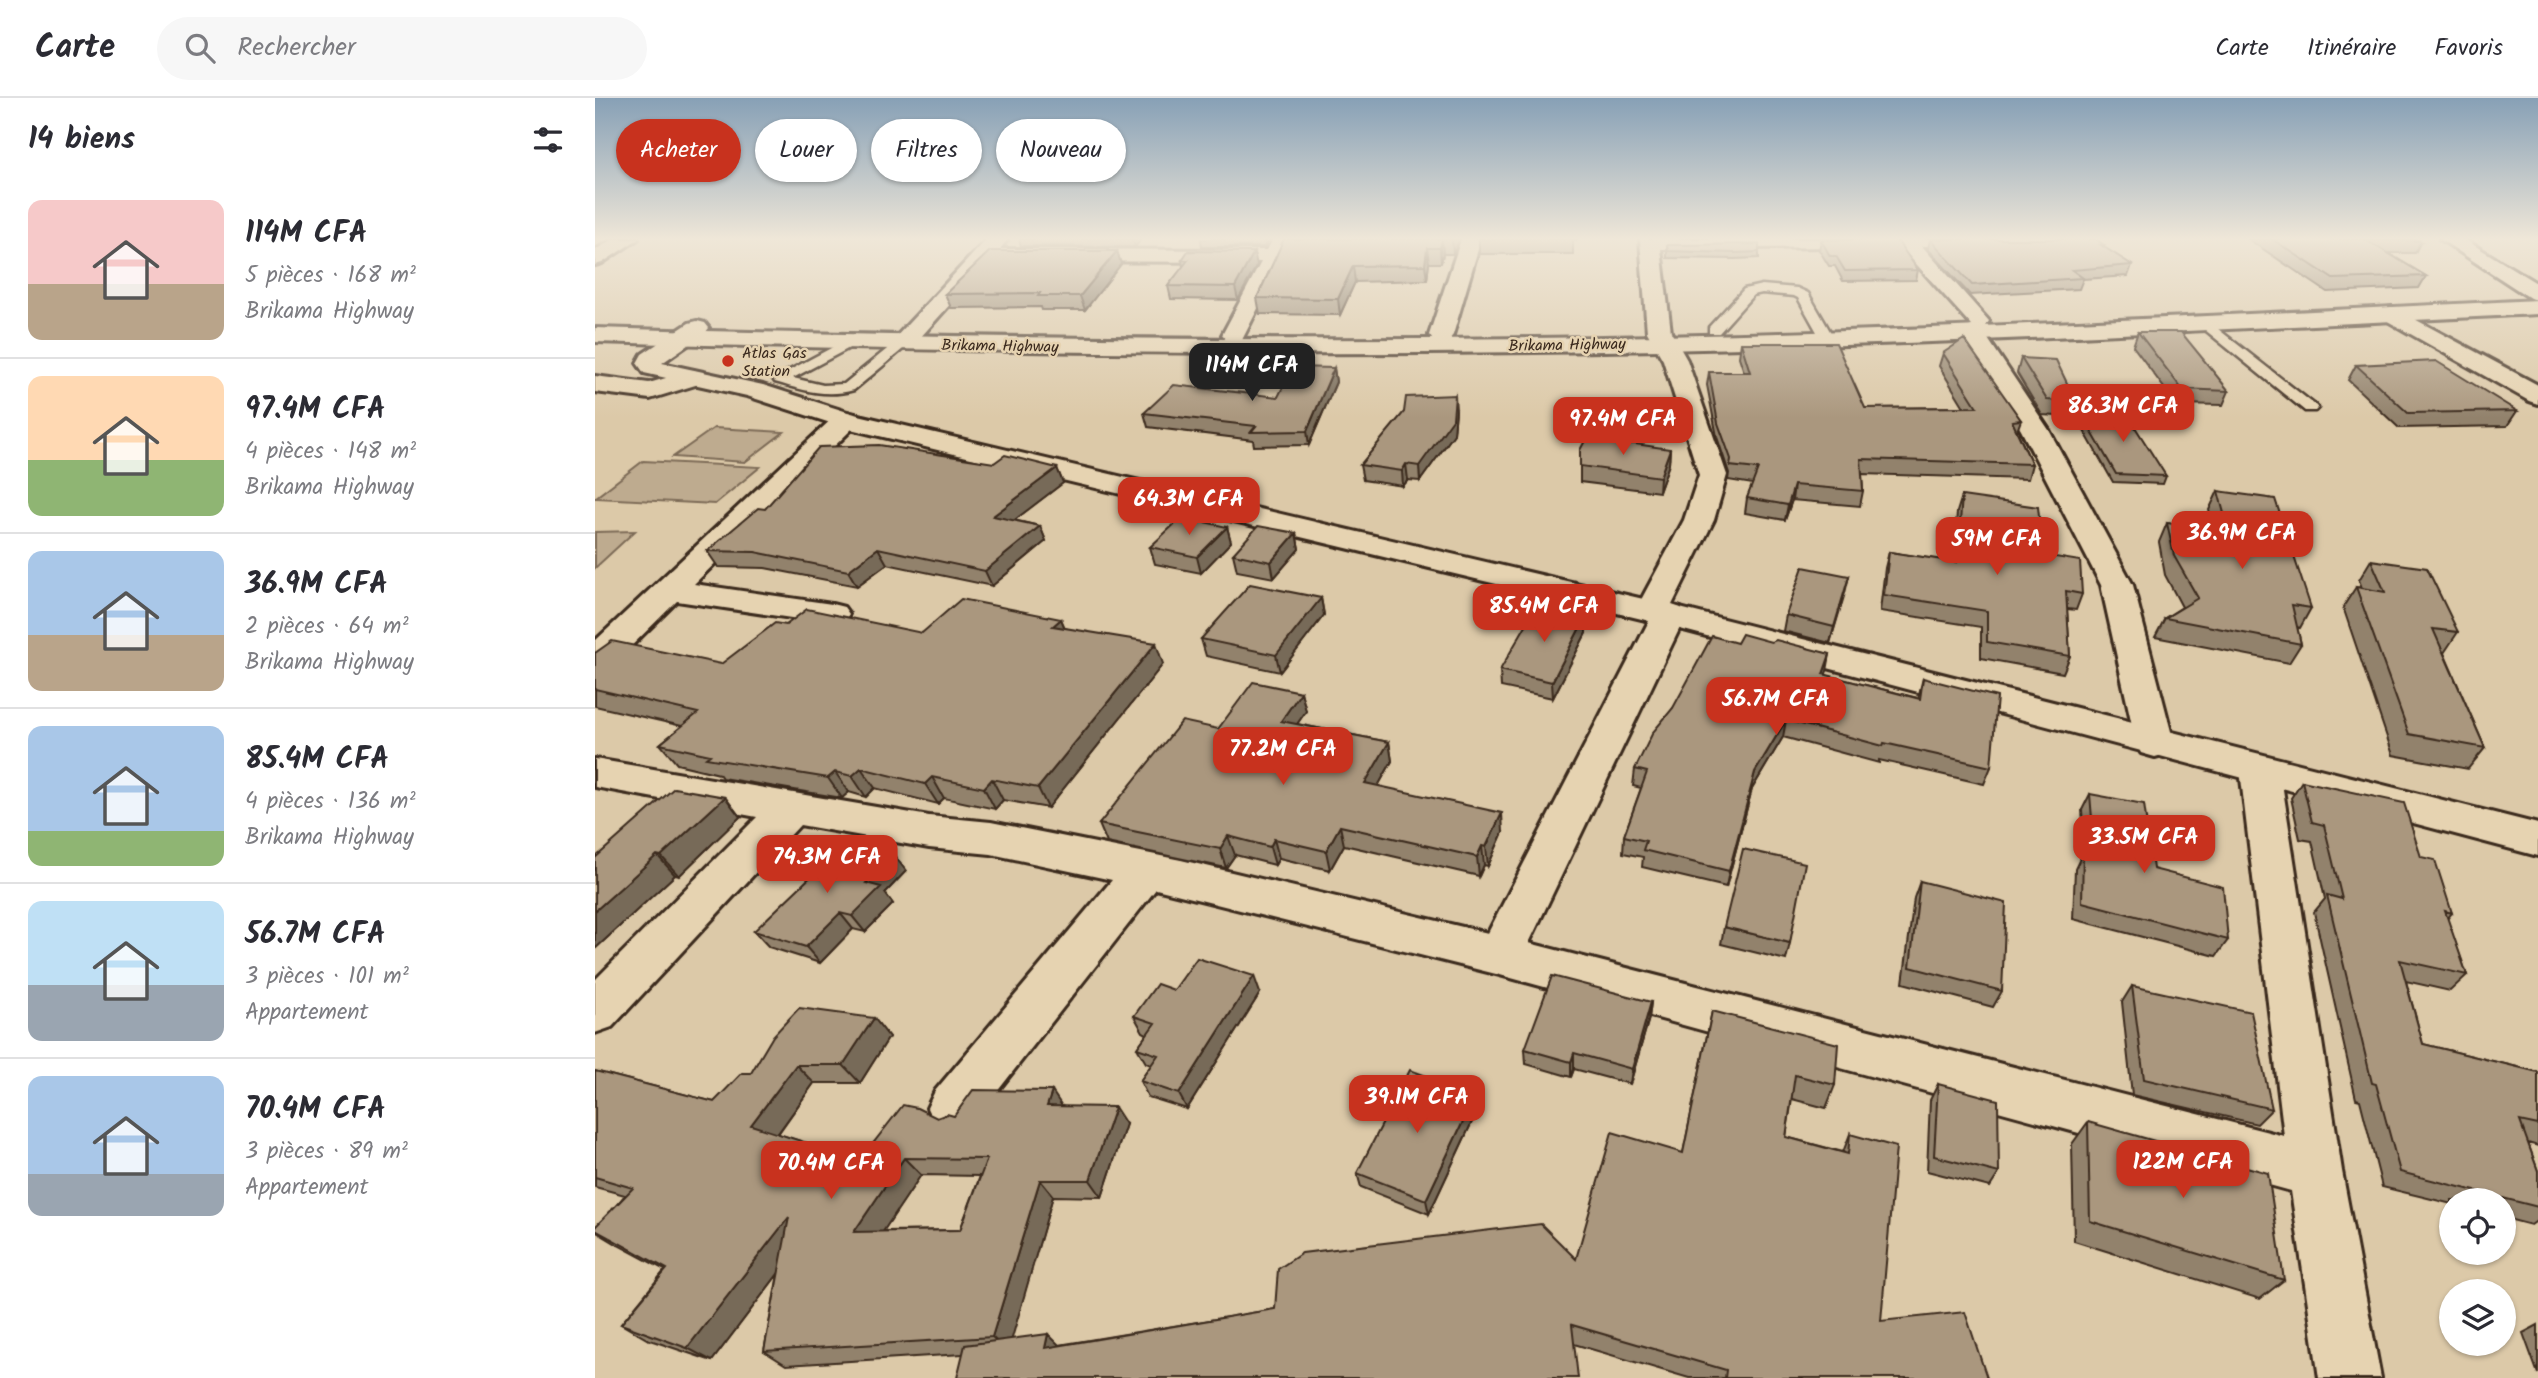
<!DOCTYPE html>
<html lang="fr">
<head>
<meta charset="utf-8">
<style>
	body { margin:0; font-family:Kalam,sans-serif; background:#f7f7f7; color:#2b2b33; height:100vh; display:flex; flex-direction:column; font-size:26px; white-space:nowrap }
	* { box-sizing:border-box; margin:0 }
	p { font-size:23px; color:#7c7c81 }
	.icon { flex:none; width:38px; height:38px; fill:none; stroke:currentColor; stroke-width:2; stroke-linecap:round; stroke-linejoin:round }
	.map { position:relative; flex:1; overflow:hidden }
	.details { display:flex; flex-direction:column; background:#fff; width:595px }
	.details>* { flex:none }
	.guide { position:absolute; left:21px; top:21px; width:665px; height:63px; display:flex; gap:14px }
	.fabs { position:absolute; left:1844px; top:1090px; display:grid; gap:14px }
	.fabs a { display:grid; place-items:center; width:77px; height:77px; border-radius:50%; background:#fff; box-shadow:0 2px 5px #0004; font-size:35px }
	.price { position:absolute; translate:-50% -60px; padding:0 16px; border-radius:14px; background:#c8321e; color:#fff; font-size:23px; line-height:46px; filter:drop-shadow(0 2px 4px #0008) }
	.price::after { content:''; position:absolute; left:50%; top:42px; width:21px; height:16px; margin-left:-10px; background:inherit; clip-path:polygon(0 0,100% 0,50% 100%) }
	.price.active { background:#222; color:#fff }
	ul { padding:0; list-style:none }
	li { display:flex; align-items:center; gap:21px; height:175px; padding:0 28px }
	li+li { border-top:2px solid #e1e1e2 }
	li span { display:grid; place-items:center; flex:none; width:196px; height:140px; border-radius:14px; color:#555 }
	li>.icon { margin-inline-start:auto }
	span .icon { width:84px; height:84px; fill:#fffc; stroke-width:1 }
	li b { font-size:30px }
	h2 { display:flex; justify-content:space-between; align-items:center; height:84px; padding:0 28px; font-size:30px }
	.chip { padding:0 24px; border-radius:32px; background:#fff; box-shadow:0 2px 5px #0004; font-size:24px; line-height:63px }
	.chip.active { background:#c8321e; color:#fff }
	header { display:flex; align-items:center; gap:42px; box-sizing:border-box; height:98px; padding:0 35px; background:#fff; border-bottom:2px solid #e1e1e2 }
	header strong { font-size:33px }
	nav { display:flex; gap:38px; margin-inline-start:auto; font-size:24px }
	.search { width:490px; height:63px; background:#f7f7f7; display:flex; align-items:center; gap:18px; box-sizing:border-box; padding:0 24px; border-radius:38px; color:#7c7c81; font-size:26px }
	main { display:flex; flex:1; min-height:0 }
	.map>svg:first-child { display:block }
</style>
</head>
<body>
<header>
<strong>Carte</strong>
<div class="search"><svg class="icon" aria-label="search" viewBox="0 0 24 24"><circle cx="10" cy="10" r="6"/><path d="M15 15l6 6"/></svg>Rechercher</div>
<nav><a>Carte</a><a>Itinéraire</a><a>Favoris</a></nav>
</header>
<main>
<section class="details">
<h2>14 biens<svg class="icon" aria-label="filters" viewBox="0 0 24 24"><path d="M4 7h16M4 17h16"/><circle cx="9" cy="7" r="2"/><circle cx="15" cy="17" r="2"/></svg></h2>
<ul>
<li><span style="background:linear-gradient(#f6c9c9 60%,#b9a48a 0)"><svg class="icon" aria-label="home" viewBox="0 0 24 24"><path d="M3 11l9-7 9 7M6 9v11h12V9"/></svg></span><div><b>114M CFA</b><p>5 pièces · 168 m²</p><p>Brikama Highway</p></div></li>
<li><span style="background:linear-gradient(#ffd9b3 60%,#8fb573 0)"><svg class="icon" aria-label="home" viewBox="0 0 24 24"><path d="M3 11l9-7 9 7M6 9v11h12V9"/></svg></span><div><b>97.4M CFA</b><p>4 pièces · 148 m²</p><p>Brikama Highway</p></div></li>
<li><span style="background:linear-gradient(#a9c7e8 60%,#b9a48a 0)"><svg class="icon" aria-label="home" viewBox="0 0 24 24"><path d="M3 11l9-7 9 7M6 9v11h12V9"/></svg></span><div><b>36.9M CFA</b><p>2 pièces · 64 m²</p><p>Brikama Highway</p></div></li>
<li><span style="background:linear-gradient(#a9c7e8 75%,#8fb573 0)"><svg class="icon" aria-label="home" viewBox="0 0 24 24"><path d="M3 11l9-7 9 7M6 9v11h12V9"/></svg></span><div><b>85.4M CFA</b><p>4 pièces · 136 m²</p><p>Brikama Highway</p></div></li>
<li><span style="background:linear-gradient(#bfe0f5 60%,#9aa5b1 0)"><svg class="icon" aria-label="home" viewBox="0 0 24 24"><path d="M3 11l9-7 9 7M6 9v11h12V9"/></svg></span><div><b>56.7M CFA</b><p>3 pièces · 101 m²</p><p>Appartement</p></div></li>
<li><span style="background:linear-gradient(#a9c7e8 70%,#9aa5b1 0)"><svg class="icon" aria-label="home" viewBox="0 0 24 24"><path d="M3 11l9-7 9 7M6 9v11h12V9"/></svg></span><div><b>70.4M CFA</b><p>3 pièces · 89 m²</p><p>Appartement</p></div></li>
</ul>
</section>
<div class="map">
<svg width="1943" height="1280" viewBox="0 0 1943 1280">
	<rect width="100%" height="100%" fill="#dcc9a8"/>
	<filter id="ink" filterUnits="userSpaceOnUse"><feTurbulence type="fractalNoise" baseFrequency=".0143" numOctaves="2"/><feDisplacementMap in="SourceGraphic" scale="14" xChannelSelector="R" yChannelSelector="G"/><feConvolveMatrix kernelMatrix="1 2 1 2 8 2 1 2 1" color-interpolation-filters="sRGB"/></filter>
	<g filter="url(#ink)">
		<!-- green -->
		<path fill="#beab8f" stroke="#7c6a56" stroke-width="2" d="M119,330L189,334L150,364L78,359Z
			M48,363L165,369L120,406L0,400Z
			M40,433L0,470V434Z"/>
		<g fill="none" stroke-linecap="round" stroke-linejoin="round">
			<!-- service casing -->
			<g stroke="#3b2a1e" stroke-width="5">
				<path id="service" d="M1167,187L1202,190L1213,195L1239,240L1237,243H1227L1203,200L1199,198L1167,195L1158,197L1124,235H1114V229L1149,191Z
					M1609,220L1720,307L1723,310L1720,313H1710L1604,227V221Z
					M253,241L260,245L258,248L198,280L228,287L249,286L302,243L307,242L314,246L259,292C231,300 207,292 180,284L178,281Z"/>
			</g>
			<!-- minor casing -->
			<g stroke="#3b2a1e" stroke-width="6">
				<path id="minor" d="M19,141H43L7,165L0,167V152Z
					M392,141H413L405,151L672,152L678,141H698L647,242H631L627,237L666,164L394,163L315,251H299L295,246L299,241Z
					M866,141H886L858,237L854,242H838L834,237Z
					M1045,141H1390L1387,145L1380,147L1327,148L1394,223L1391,228L1385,229L1454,332L1538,487L1579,645L1574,655L1560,659L1546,655L1541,645L1506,487L1426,332L1367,235L1371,230L1377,228L1305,148L1066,151L1076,234L1092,262L1132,377L1119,422L1077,507L1086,510L1091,517L934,845L1689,1038L1645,672L1651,662L1665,658L1679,662L1685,672L1747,1073L1786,1280H1724L1696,1093L905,877L561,791L376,1027L358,1035L340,1027L332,1010L340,993L517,782L396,756L334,750L205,727L17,929L0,935V882L162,719L0,689V661L334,718L396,724L586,762L893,835L1054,523L1045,520L1040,513L1089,422L1104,377L1068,262L1052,234Z
					M1845,141H1869L1943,186V202L1935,200Z
					M98,272L107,275L111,280L107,285L55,301L0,294V278L54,285Z
					M251,314L260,316L264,322L260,328L99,486L237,506L249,509L254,516L249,523L237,526L82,503L13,571L0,574V543L242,316Z"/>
			</g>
			<!-- tertiary casing -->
			<g stroke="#3b2a1e" stroke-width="6">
				<path id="tertiary" d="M1797,209L1943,287V306L1934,303L1789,221L1786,216L1789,211Z
					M102,223L110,225L114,230L110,235L67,265L168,287L259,316L1057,503L1943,726V758L1051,522L251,330L152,298L49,275L42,265L47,256L94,225Z"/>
			</g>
			<!-- trunk casing -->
			<g stroke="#3b2a1e" stroke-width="6">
				<path id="trunk" d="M1943,202V216C1650,230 1358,246 1065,252C710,259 355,254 0,244V230C355,240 710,245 1065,238C1358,232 1650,216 1943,202Z"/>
			</g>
			<!-- service -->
			<use href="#service" fill="#e6d3b1" fill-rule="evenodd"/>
			<!-- minor -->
			<use href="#minor" fill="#e6d3b1" fill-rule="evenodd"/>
			<!-- tertiary -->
			<use href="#tertiary" fill="#e6d3b1" fill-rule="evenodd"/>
			<!-- trunk -->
			<use href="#trunk" fill="#e6d3b1" fill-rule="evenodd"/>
		</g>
		<!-- wall -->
		<path fill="#92826c" stroke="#3b2a1e" stroke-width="2" fill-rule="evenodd" d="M424,141H546L540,149L426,148Z
			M606,141H676L670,149H607Z
			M689,141H865L858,156H848L846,165H834L832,182L760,184L745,217L665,216L662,200Z
			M884,141H982V142H978V156H884Z
			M1335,141L1509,147L1508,149L1537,167L1533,178L1488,181L1484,191L1375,197L1333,151Z
			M1653,141H1823L1826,143L1820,155H1793L1831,178L1824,190L1732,194Z
			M1226,142L1323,172L1321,182L1248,183L1240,168H1234L1224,152Z
			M1072,147L1164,154V160L1139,161L1072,160Z
			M522,153L526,166L490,212H447L446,209L356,210L350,196Z
			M587,162L662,167L643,202L576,201L573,188L588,169Z
			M1543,234L1634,293L1628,307L1581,306L1538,248Z
			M1146,245L1270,310L1369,309L1344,268L1348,255L1426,322L1422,333L1437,366L1433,381L1267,376L1268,393L1265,408L1197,402L1190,422L1150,415L1152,400L1158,386L1133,382L1134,375L1122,339L1112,287L1114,274H1149L1144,259Z
			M1426,260L1481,304L1476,319L1447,317L1422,275Z
			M1761,267L1922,313L1912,328L1804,330L1753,282Z
			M739,270L741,284L714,347L659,348L658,342L553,329L549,315L683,299Z
			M861,312L859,336L825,383L813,382L808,388L768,382L765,367Z
			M1487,317L1571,378L1568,386L1518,384L1484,324Z
			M1075,351L1074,366L1064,394L985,384V352Z
			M399,365L462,370L468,385L419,422L445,428L451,443L397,488L292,466L262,488L170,470L123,469L112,453L170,411Z
			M1623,393L1716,510L1705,530L1702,529L1706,546L1694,565L1560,539L1570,520L1587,509L1570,477L1564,444L1572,425L1620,432L1614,412Z
			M1367,398L1448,457L1487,496L1481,512L1472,511L1475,558L1468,575L1386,560V529L1285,513L1290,470L1294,454L1358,464L1362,414Z
			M632,429L636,444L606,475L560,466L555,449Z
			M701,435L704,451L679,480L642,473L638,456Z
			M1776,462L1863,534L1849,555L1890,650L1873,671L1798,657L1748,509L1761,489L1767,490L1764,482Z
			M1254,478L1235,545L1188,533L1191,517Z
			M726,500L729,517L685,574L611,558L606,541Z
			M991,518V535L958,600L906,589L905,572Z
			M466,521L470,530L568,566L453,710L408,702L400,711L349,700L343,706L280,690L271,699L254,694L247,700L127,680L124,676L82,666L65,646L87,628L0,608V555L126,566L191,527L327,535Z
			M1176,544L1235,556L1230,577L1323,600L1328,580L1396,669L1389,686L1284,662V665L1188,639L1157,691L1131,789L1047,769L1048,759L1028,755L1029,738L1046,690L1038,688L1040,671L1078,610L1142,545Z
			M706,594L711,613L702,626L794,644L797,663L783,688L908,734L893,768L889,767L884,778L749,747L735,772L684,760L680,767L640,757L631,770L512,745L504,726L623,631Z
			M1707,683L1826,759L1857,815L1852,821L1872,877L1855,893L1811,883L1828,946L1943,974V1048L1933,1045L1943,1073V1122L1936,1127L1909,1120V1102H1857V1106L1787,1089L1765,1002L1761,1001L1719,814L1730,801L1717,743L1705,741L1696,700Z
			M1495,696L1558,771L1633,842L1621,858L1478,821L1480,771L1488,754H1490L1487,712Z
			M130,699L145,719L84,778L80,777L0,851V760Z
			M311,773L290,795L298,806L270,834L258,831L225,865L174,849L159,833Z
			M1325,783L1407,893L1398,909L1308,885L1319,800Z
			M1129,829L1195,845L1191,862L1126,846Z
			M1537,888L1677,1011L1662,1026L1537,997L1527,904Z
			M579,892L665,895L592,1011L553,999L545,983L556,967L551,965L542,950L552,936L548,934L539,918Z
			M1056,904L1054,920L1035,986L979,971L976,979L931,966L930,951Z
			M1117,913L1240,987L1231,1010L1197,1001L1191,1039L1248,1054L1255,1036L1286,1223L1392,1280H1094L979,1246L368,1256L191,1267L169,1253L183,1176L117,1263L52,1241L26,1226L70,1172L23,1147L0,1133L30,1097L0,1089V973L119,1004L156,975L279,920L294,939L265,985H219L183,1036L265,1062L342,1020L467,1008L531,1026L507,1099L458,1098L416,1241L464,1247L981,1161L1088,1055ZM326,1077L385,1078L365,1132L288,1133Z
			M1343,986L1404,1075L1395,1089L1332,1073L1335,1002Z
			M881,996L883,1011L834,1116L766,1089L762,1075Z
			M1493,1024L1689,1182L1665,1201L1479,1143L1477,1046Z
			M1943,1227V1276L1928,1235Z"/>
		<!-- shaded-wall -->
		<path fill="#776a58" stroke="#3b2a1e" stroke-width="2" d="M537,141H546L540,149Z
			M669,141H676L670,149Z
			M847,141L848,156L846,165L845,150Z
			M857,141H865L858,156Z
			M832,150L834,165L832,182L830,167Z
			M522,153L526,166L490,212L485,198Z
			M659,154L662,167L643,202L640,189Z
			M758,168L760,184L745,217L743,201Z
			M739,270L741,284L714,347L712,333Z
			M860,297L861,312L859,336L825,383L824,368Z
			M1075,351L1074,366L1064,394L1065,379Z
			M811,366L813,382L808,388L807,373Z
			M462,370L468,385L404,434L398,418Z
			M1199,387L1197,402L1190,422L1193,407Z
			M445,428L451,443L397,488L390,473Z
			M632,429L636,444L606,475L602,459Z
			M701,435L704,451L679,480L676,464Z
			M283,450L292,466L262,488L253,473Z
			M1254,478L1250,495L1235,545L1239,529Z
			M726,500L729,517L685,574L681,557Z
			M991,518V535L958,600L957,584Z
			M466,521L474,541L458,528Z
			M561,545L568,566L453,710L443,690Z
			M1235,556L1232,573L1224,593L1228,576Z
			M706,594L711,613L691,642L686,623Z
			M1191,622L1188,639L1157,691L1131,789L1134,773L1160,674Z
			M794,644L797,663L774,704L770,685Z
			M266,670L280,690L271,699L257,678Z
			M240,674L254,694L247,700L233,680Z
			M337,679L349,700L343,706L330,686Z
			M397,681L408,702L400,711L389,690Z
			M130,699L145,719L84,778L66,758Z
			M907,715L908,734L893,768L891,749Z
			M745,728L749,747L735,772L731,753Z
			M633,738L640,757L631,770L625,751Z
			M679,741L684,760L680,767L675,749Z
			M887,748L889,767L884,778L882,759Z
			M62,757L80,777L0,851V813Z
			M299,757L311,773L290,795L298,806L270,834L257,818L271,785Z
			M245,815L258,831L225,865L211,849Z
			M659,878L665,895L592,1011L584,996Z
			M1056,904L1054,920L1035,986L1037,971Z
			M279,920L294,939L265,985L248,967Z
			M979,955V971L976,979V964Z
			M201,967L219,985L176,1045L156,1027Z
			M457,993L469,1011L452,1008Z
			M881,996L883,1011L834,1116L831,1102Z
			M520,1009L531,1026L507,1099L495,1082Z
			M309,1060L326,1077L277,1150L259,1134Z
			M445,1082L458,1098L413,1254L397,1239Z
			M194,1119L214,1135L117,1263L92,1250Z
			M453,1236L471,1254L450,1250Z"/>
		<!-- building -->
		<path fill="#aa977e" stroke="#3b2a1e" stroke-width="2" fill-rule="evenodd" d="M689,141H847L845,150H832L830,167L758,168L743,201L662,200Z
			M1301,141L1323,172L1250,173L1241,158H1235L1226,142Z
			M1335,141H1501L1509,147H1506L1537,167L1477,172L1488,180L1377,187Z
			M1677,141H1823L1826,143L1771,142L1831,178L1738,181Z
			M1164,146V154L1139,155L1073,153L1072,147Z
			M395,153H522L485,198H443L445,195L350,196Z
			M593,153L659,154L640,189L573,188L593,162H587Z
			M1543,234H1586L1634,293L1587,291Z
			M1369,241L1426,322L1417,323L1437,366L1266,361L1268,393L1199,387L1193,407L1152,400L1163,371L1135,368L1136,361L1123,325L1114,274H1155L1146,245H1241L1270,310L1382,309L1348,255Z
			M1426,260L1461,262L1481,304L1452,302Z
			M1841,263L1922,313L1813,315L1761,267Z
			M698,269L739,270L712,333L656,334L661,328L549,315L579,287L683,299Z
			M860,297L858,321L824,368L811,366L807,373L765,367L809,314L811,299Z
			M1528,310L1571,378L1521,376L1487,317Z
			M992,339L1075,351L1065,379L985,368V352Z
			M284,347L399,365L410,357L462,370L398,418L445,428L390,473L283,450L253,473L160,454L112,453L163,410L170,411L224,349Z
			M1623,393L1680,401L1716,510L1697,507L1706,546L1570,520L1603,500L1579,458L1572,425L1634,434Z
			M1367,398L1443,409L1448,457L1485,463L1487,496L1471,493L1475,558L1392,544V513L1289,497L1294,454L1362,464Z
			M587,419L632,429L602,459L555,449Z
			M663,428L701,435L676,464L638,456Z
			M1776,462L1832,470L1863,534L1838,531L1890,650L1814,636L1761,489L1790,494Z
			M1208,469L1254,478L1239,529L1191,517Z
			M655,486L726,500L681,557L606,541Z
			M366,501L466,521L458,528L561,545L443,690L397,681L389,690L337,679L330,686L266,670L257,678L240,674L233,680L111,660L115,657L65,646L103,615L0,591V555L17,543L126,566L180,525L191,527L212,511L327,535Z
			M942,508L991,518L957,584L905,572Z
			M1147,536L1176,544L1181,542L1235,556L1228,576L1325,601L1328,580L1402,599L1396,669L1289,645L1288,648L1191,622L1160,674L1134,773L1048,752L1051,743L1029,738L1052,674L1040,671L1058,634L1078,610L1117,538L1142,545Z
			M658,584L706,594L686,623L794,644L770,685L907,715L891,749L887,748L882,759L745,728L731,753L679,741L675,749L633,738L625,751L504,726L587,623L623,631Z
			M1707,683L1809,705L1826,759L1840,762L1857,815L1850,813L1872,877L1805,862L1828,946L1943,974V1027L1925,1023L1943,1073V1109L1805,1074L1781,986L1777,985L1732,797L1747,801L1729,727L1717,724Z
			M79,690L130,699L66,758L62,757L0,813V760Z
			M1495,696L1549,706L1558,771L1628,789L1633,842L1487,804L1488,754L1500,757Z
			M253,743L299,757L271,785L286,789L257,818L245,815L211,849L159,833Z
			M1148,751L1210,765L1195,845L1129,829Z
			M1325,783L1411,805L1407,893L1315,869Z
			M602,860L659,878L584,996L545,983L563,957L542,950L560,925L539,918L562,886L579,892Z
			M957,878L1056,904L1037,971L979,955L976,964L930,951Z
			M1537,888L1656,914L1677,1011L1549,981Z
			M204,910L279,920L248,967H201L156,1027L265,1062L308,1007L322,1010L342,1020L352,1016L359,1018L378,992L457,993L452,1008L520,1009L495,1082H445L397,1239L169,1253L194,1119L92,1250L26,1226L72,1171L0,1132V1129L38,1090L0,1079V973L119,1004L147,975H156L178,938ZM309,1060L392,1061L365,1132L259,1134Z
			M1117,913L1243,946L1240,987L1200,977L1191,1039L1253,1056L1255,1036L1301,1049L1286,1223L1370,1214L1392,1280H1130L1131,1272L977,1227L983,1280H362L370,1247L453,1236L450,1250L680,1211L683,1171L707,1155L946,1126L981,1161L1017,1034L1088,1055Z
			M815,972L881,996L831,1102L762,1075Z
			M1343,986L1403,1002L1404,1075L1339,1058Z
			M1493,1024L1673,1075L1689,1182L1495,1123Z"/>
	</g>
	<!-- sky -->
	<linearGradient id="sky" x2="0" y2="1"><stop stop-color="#87a0b6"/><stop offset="0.44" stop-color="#efe7d8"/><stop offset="1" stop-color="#efe7d8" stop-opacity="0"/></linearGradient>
	<rect width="1943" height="320" fill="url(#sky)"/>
	<!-- markers -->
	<circle fill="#c8321e" stroke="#e6d3b1" stroke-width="2.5" cx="133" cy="263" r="7"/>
	<g text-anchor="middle" stroke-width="5" stroke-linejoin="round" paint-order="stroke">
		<!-- far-street labels -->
		<g font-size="16" fill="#3b2a1e" stroke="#e6d3b1">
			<text transform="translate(972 246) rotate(-1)" y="6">Brikama Highway</text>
			<text transform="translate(405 247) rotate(1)" y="6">Brikama Highway</text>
		</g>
		<!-- far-poi labels -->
		<g font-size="16" fill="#3b2a1e" stroke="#e6d3b1" text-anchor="start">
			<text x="147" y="260">Atlas Gas<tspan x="147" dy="18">Station</tspan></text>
		</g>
	</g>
</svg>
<div class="fabs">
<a><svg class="icon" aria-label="locate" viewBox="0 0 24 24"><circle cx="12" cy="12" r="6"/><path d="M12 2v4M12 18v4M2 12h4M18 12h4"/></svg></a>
<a><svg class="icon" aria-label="layers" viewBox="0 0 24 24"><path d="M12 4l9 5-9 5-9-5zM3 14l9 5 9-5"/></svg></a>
</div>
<b class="price active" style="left:657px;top:305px">114M CFA</b>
<b class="price" style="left:1528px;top:346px">86.3M CFA</b>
<b class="price" style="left:1028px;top:359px">97.4M CFA</b>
<b class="price" style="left:594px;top:439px">64.3M CFA</b>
<b class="price" style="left:1647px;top:473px">36.9M CFA</b>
<b class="price" style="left:1402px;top:479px">59M CFA</b>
<b class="price" style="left:949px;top:546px">85.4M CFA</b>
<b class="price" style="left:1181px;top:639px">56.7M CFA</b>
<b class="price" style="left:688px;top:689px">77.2M CFA</b>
<b class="price" style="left:1549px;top:777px">33.5M CFA</b>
<b class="price" style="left:232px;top:797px">74.3M CFA</b>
<b class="price" style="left:822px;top:1037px">39.1M CFA</b>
<b class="price" style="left:1588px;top:1102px">122M CFA</b>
<b class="price" style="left:236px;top:1103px">70.4M CFA</b>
<div class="guide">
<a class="chip active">Acheter</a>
<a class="chip">Louer</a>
<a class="chip">Filtres</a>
<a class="chip">Nouveau</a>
</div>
</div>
</main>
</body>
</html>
